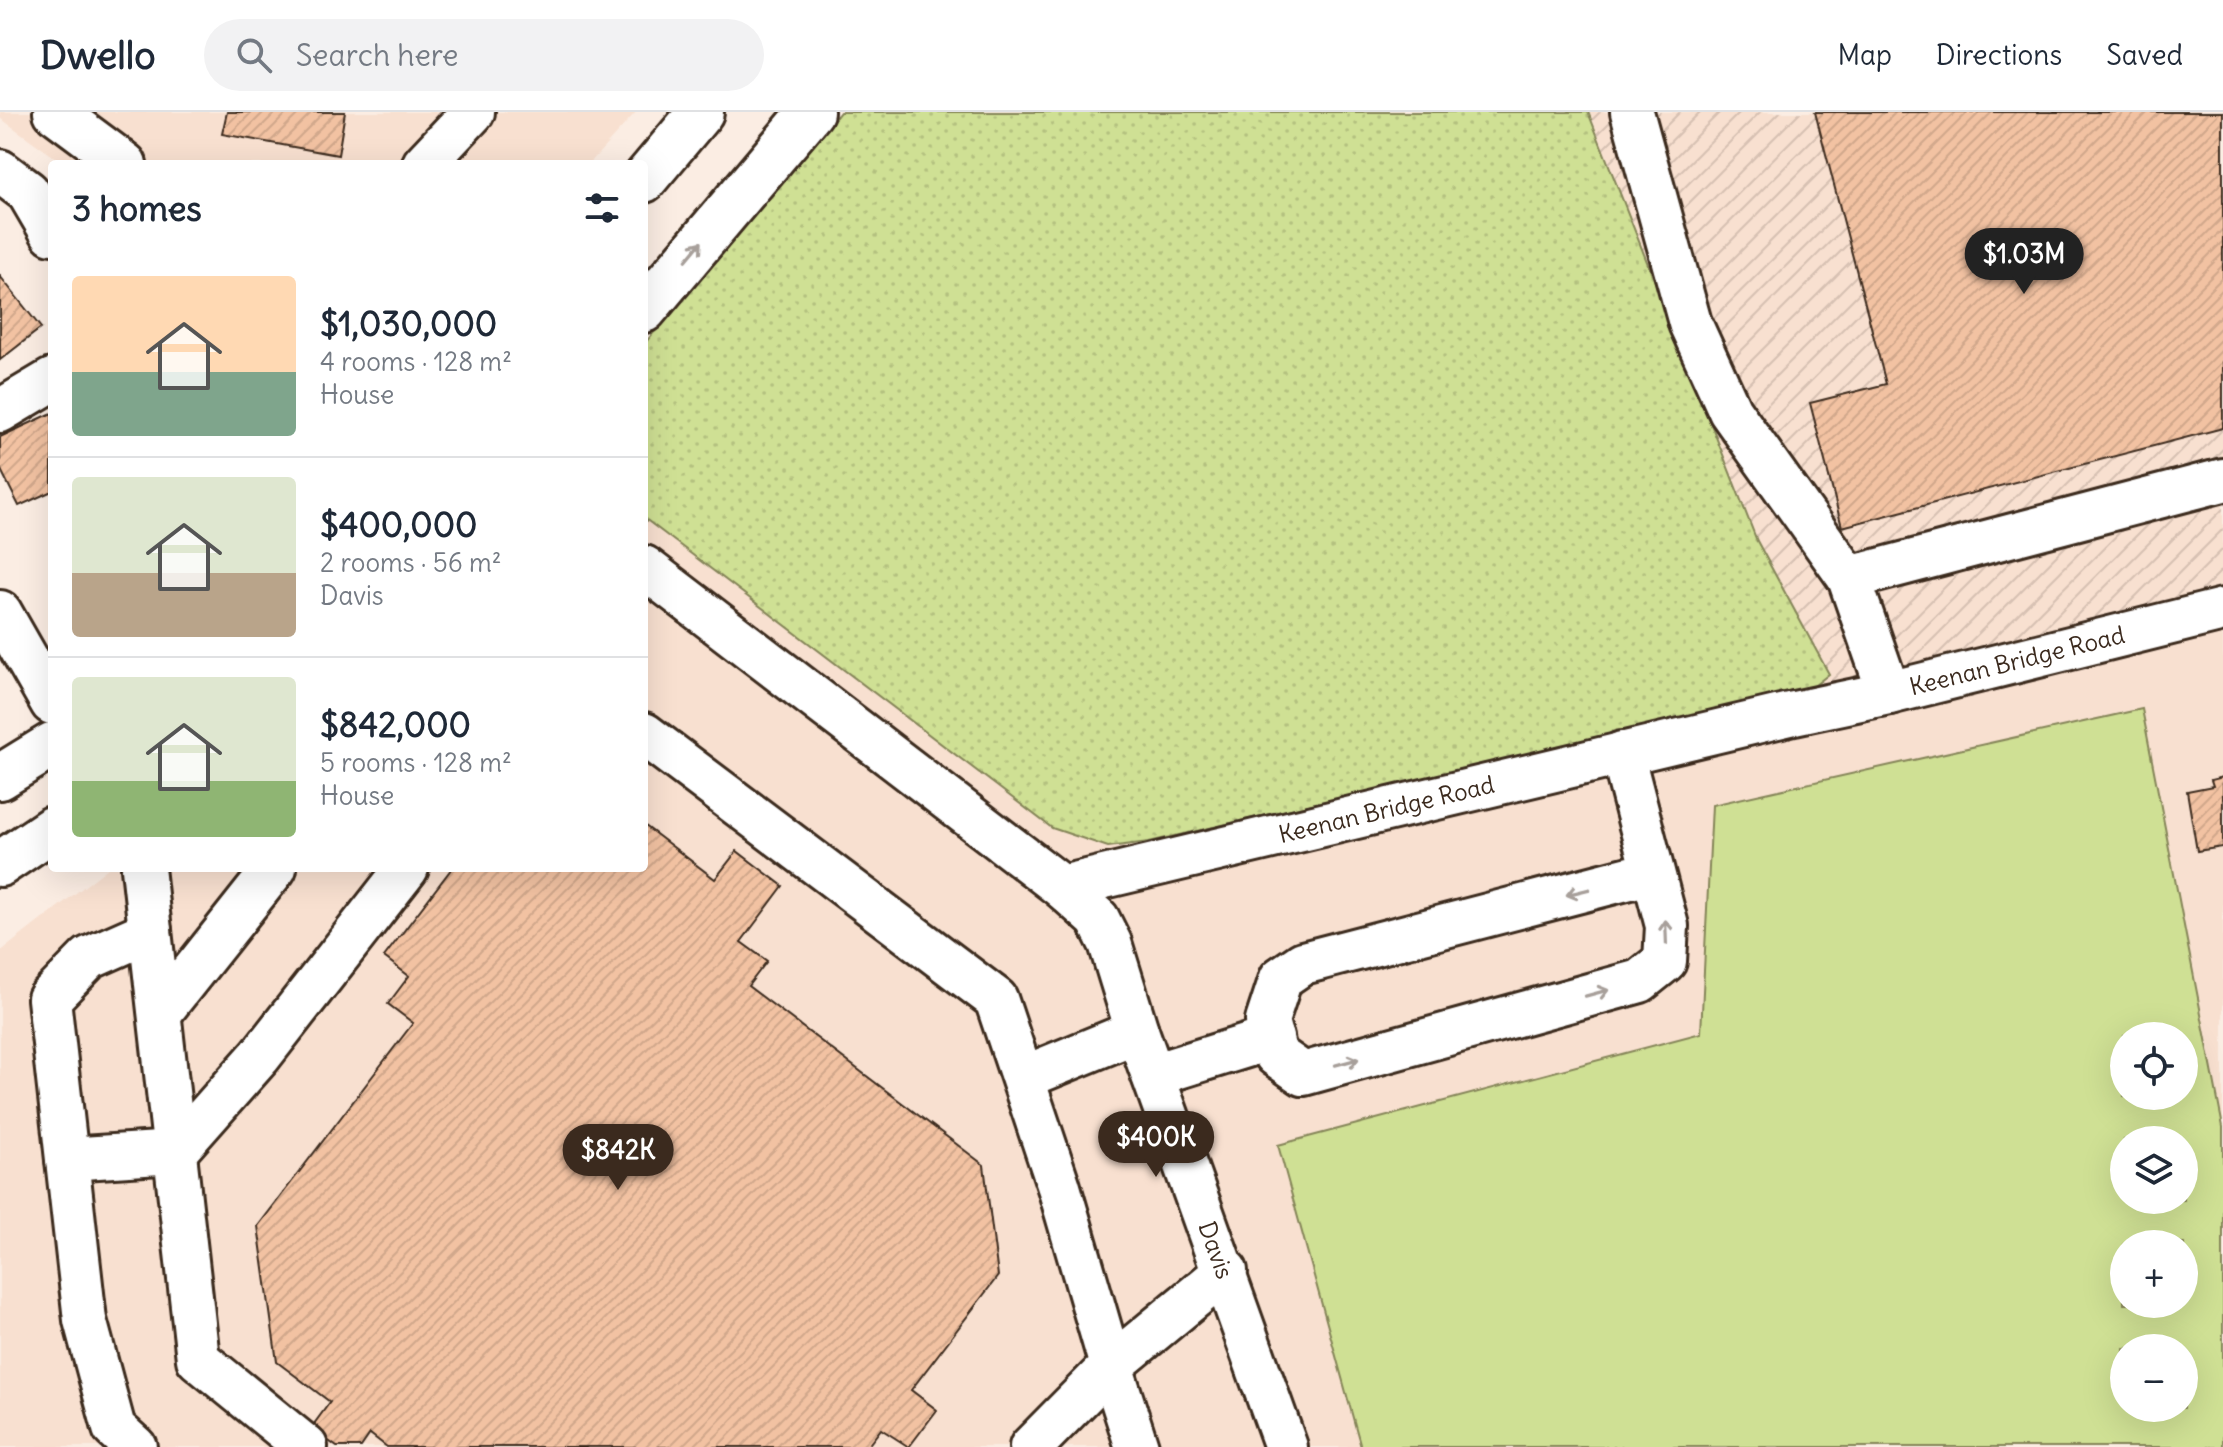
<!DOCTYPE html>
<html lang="en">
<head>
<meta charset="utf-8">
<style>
	body { margin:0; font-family:Delius,sans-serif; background:#f2f2f3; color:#1f2937; height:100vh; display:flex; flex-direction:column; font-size:30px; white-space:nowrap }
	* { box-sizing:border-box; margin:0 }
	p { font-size:26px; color:#747a83 }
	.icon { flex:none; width:44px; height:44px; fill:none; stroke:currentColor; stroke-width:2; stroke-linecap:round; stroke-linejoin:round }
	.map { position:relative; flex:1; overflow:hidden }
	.side { position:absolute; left:48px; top:48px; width:600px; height:712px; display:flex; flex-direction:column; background:#fff; border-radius:8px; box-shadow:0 8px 32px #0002 }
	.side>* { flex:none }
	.controls { position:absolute; left:2110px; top:910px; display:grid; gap:16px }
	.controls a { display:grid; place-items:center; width:88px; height:88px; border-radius:50%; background:#fff; box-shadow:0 8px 32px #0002; font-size:40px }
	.price { position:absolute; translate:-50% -68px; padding:0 18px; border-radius:28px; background:#3b2a1e; color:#fff; font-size:26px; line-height:52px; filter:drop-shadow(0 2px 4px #0008) }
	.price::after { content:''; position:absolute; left:50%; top:48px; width:24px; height:18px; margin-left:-12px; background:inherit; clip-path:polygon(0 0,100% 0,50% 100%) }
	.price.on { background:#222; color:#fff }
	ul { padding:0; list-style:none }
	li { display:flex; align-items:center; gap:24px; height:200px; padding:0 24px }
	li+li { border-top:2px solid #e0e1e3 }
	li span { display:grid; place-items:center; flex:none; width:224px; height:160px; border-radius:8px; color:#555 }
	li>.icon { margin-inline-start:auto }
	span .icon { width:96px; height:96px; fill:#fffc; stroke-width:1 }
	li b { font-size:34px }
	h2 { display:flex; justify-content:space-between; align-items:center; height:96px; padding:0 24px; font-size:34px }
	header { display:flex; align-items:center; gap:48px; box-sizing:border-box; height:112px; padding:0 40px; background:#fff; border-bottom:2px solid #e0e1e3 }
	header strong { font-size:38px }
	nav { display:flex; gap:44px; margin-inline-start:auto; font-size:28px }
	.search { width:560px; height:72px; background:#f2f2f3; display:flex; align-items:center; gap:20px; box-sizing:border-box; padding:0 28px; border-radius:44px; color:#747a83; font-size:30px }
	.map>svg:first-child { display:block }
</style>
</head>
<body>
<header>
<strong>Dwello</strong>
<div class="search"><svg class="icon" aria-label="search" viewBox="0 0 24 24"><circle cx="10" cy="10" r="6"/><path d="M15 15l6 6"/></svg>Search here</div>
<nav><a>Map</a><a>Directions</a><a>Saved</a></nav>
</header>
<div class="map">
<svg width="2223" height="1335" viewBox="0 0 2223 1335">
	<defs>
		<pattern id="industrial-furrows" width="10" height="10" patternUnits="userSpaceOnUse" patternTransform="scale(2)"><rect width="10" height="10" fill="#f8e0d0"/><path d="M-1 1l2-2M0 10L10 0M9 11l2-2" fill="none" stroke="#d6c0b2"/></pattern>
		<pattern id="grass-dots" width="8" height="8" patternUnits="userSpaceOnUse" patternTransform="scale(2)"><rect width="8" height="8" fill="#cfe094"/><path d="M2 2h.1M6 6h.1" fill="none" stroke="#b3c07f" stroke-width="1.8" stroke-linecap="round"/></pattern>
		<pattern id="building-hatch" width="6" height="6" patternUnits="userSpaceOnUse" patternTransform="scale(2)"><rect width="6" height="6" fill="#f2c2a2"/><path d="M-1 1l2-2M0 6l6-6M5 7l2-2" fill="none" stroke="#d0a78b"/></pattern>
	</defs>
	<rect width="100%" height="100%" fill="#fbede3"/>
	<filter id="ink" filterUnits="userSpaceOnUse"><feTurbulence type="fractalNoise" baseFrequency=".0125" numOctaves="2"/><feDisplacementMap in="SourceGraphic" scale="16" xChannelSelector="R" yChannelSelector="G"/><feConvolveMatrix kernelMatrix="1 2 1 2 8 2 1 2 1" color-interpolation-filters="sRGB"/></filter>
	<g filter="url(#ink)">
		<!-- built -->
		<path fill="#f8e0d0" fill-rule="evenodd" d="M0,0H636L589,52H64L0,6Z
			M2223,0V1335H0V840L108,756H644V308ZM2124,924H2184V984H2124ZM2124,1028H2184V1088H2124ZM2124,1132H2184V1192H2124ZM2124,1236H2184V1296H2124Z"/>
		<!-- industrial -->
		<path fill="url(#industrial-furrows)" d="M1564,0H2223V498L1794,601Z"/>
		<!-- grass -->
		<path fill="url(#grass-dots)" stroke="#858559" stroke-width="2" d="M840,0H1588L1757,429L1829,562L1810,577L1149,730L1108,735L1052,716L644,406V232Z"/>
		<!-- green -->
		<path fill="#cfe094" stroke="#858559" stroke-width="2" fill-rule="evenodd" d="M2142,597L2223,1015V1335H1361L1278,1033L1701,921L1712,693ZM2184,924V984H2124V924ZM2184,1028V1088H2124V1028ZM2124,1132H2184V1192H2124ZM2124,1236H2184V1296H2124Z"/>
		<!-- building -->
		<path fill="url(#building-hatch)" stroke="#3b2a1e" stroke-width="2" d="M227,0H345L338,43L222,22Z
			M1815,0H2223V316L1842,415L1810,291L1886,272Z
			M0,164L41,216L0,248Z
			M52,301V379L19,394L0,356V325Z
			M2223,665V735L2197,739L2187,679L2213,674L2211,668Z
			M644,713L715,767L737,739L783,774L741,830L767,849L748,874L984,1053L998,1164L911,1278L937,1298L909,1335L881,1317L867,1335H387L370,1322L361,1335H337L311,1316L330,1290L277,1250L258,1114L413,911L388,892L409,864L384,845L452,756H644Z"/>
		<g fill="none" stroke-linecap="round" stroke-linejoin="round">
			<!-- minor casing -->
			<g stroke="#3b2a1e" stroke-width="48">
				<g id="minor">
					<path d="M55,0L125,52"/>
					<path d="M1632,0L1690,211L1730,299L1849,466L2223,368"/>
					<path d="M424,52L473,0"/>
					<path d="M0,59L28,80L52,121"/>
					<path d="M0,299L52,268"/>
					<path id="s1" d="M644,455L1062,775L1794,601L1889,581L2223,498"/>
					<path d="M1849,466L1889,581"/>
					<path d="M0,500L52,591"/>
					<path d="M644,622L996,887L1059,1075L1111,1254L1031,1335"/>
					<path d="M1622,641L1667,814L1665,849L1640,869L1303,962L1276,943L1267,909L1281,866L1303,851L1653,760"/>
					<path d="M143,756L198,1247L306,1335"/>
					<path id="s2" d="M1062,775L1098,807L1110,831L1137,919L1286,1335"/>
					<path d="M160,901L275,756"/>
					<path d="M1153,963L1272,926"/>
					<path d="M1025,965L1137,919"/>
					<path d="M67,1047L175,1040L260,944L407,756"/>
					<path d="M135,1335L114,1316L85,1208L49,887L89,846L150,819"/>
					<path d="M1137,1335L1111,1254L1226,1159"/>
				</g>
			</g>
			<!-- major casing -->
			<g stroke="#3b2a1e" stroke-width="50">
				<path id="major" d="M644,68L701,0
					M644,198L811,0
					M0,665L52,633
					M0,752L52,717"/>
			</g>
			<!-- minor -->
			<use href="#minor" stroke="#fff" stroke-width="42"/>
			<!-- major -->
			<use href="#major" stroke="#fff" stroke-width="44"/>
		</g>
		<!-- one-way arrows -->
		<defs><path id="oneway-shaft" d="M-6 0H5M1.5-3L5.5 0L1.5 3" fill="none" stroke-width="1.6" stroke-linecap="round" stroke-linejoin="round" transform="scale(2)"/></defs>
		<g stroke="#a79f9a">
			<use href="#oneway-shaft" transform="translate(694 139) rotate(-50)"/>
			<use href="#oneway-shaft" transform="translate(1578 780) rotate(166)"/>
			<use href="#oneway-shaft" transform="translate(1666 820) rotate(-92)"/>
			<use href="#oneway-shaft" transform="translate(1597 881) rotate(-15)"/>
			<use href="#oneway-shaft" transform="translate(1347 950) rotate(-15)"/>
		</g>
	</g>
	<g text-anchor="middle" stroke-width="6" stroke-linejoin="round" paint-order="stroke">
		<!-- street labels -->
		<g font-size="24" fill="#3b2a1e" stroke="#fff">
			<text dy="8" stroke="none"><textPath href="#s1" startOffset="1508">Keenan Bridge Road</textPath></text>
			<text dy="8" stroke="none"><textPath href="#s1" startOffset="860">Keenan Bridge Road</textPath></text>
			<text dy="8" stroke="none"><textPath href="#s2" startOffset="400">Davis</textPath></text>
		</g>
	</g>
</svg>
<div class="controls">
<a><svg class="icon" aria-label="locate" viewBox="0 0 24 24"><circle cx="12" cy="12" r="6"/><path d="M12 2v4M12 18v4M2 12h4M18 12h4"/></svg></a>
<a><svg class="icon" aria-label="layers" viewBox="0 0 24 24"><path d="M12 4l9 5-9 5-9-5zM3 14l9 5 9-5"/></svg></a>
<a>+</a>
<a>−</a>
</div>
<b class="price on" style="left:2024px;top:184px">$1.03M</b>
<b class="price" style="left:1156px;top:1067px">$400K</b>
<b class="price" style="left:618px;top:1080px">$842K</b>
<section class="side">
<h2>3 homes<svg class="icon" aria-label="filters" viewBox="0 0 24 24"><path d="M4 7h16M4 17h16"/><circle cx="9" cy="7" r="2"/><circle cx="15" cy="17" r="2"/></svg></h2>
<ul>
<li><span style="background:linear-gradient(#ffd9b3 60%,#7fa58c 0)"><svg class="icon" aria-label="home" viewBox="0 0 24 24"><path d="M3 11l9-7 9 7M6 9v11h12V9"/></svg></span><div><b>$1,030,000</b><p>4 rooms · 128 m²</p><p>House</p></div></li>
<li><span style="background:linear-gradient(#dfe7d0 60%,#b9a48a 0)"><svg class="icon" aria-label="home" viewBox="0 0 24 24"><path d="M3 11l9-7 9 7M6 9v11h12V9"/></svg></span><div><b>$400,000</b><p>2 rooms · 56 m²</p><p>Davis</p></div></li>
<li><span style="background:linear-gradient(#dfe7d0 65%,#8fb573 0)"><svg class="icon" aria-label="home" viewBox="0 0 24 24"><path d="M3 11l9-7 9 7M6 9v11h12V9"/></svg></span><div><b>$842,000</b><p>5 rooms · 128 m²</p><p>House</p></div></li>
</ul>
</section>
</div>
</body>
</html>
